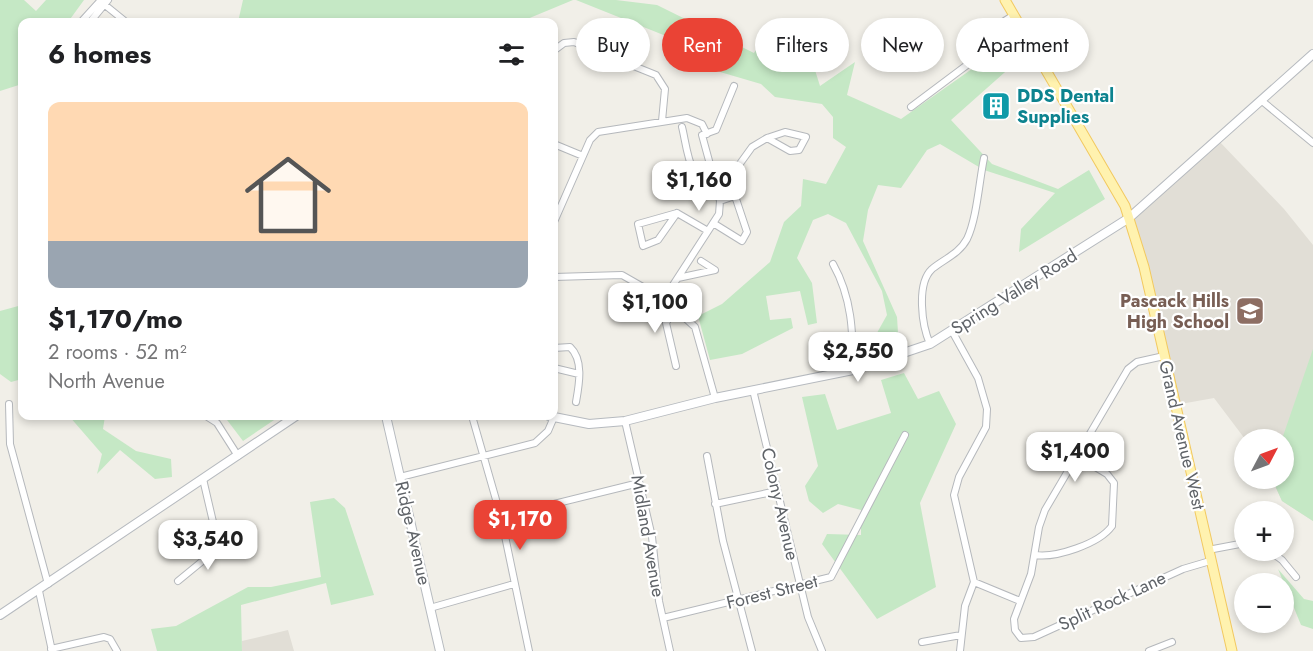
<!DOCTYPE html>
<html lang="en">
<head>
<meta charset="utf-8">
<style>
	body { margin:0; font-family:Jost,sans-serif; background:#f6f6f6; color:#202124; height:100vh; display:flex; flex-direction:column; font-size:22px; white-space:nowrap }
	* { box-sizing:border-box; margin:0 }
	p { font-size:20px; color:#757577 }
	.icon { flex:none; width:33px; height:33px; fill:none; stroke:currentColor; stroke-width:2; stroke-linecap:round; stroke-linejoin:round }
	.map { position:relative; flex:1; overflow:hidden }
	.details { position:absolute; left:18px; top:18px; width:540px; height:402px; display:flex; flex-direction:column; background:#fff; border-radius:12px; box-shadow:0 3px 9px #0003 }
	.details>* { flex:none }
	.hud { position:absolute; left:576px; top:18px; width:570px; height:54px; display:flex; gap:12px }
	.needle { width:39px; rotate:49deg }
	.tools { position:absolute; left:1234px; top:429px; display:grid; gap:12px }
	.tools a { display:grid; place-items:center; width:60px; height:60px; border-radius:50%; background:#fff; box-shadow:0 3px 9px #0003; font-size:30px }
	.price { position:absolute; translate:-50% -51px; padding:0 14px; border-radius:12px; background:#fff; color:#222; font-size:20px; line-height:39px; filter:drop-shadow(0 2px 3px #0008) }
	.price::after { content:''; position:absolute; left:50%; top:36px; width:18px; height:14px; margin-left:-9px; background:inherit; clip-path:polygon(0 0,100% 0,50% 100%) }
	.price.on { background:#ea4335; color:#fff }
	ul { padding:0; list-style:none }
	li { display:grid; align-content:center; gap:12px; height:318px; padding:0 30px }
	li span { display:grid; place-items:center; height:186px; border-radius:12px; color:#555 }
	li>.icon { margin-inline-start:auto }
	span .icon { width:108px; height:108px; fill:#fffc; stroke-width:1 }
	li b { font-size:26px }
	h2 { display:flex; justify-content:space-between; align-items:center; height:72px; padding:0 30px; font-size:26px }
	.chip { padding:0 21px; border-radius:27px; background:#fff; box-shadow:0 3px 9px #0003; font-size:21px; line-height:54px }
	.chip.on { background:#ea4335; color:#fff }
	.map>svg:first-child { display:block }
</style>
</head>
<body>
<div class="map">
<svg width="1313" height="651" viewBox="0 0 1313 651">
	<rect width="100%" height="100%" fill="#f1efe8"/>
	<!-- education -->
	<path fill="#e1ded6" d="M1218,140L1284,209L1313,245V521L1282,501L1272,479L1284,478V440L1245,439L1214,398L1175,405L1129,218Z
		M288,630L294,651H242V641Z"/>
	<!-- green -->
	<path fill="#c5e8c5" d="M0,0H24L36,11L46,0H84L68,22H22V84L0,91Z
		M243,0H573L520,22H238Z
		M576,0H616L657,5L754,53L765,36L793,48L804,35L820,86L855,62L847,95L901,119L1013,40L1023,56L951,120L992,164L1058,189L1089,170L1105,199L1019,252L1021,229L1055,193L984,170L940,144L927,150L901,188L878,185L868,210L863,241L897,317L899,348L873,356V340L887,315L882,291L846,223L828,214L813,220L797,258L812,283L817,323L808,325L800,291L766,296L770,320L791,318L793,328L742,354L710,360L698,316L722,304L770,262L784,222L801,206L803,179L826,184L846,147L833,138V117L822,104L775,97L761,84L703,67L681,42Z
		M22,305V379L11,382L0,374V311Z
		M1313,349V521L1282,501L1272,479L1284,478V440L1282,439Z
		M904,373L918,399L939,391L956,424L920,503L936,587L877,619L822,544L827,534L861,535V510L838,504L823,513L809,501L805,486L818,466L802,397L825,394L837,430L891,413L881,380Z
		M69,416H105L103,429L136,451L171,459L172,477L155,479L120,450L97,474L102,454Z
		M224,416H280L243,441Z
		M334,498L345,508L374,595L331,605L326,583L241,605L242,651H157L151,629L176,626L248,587H271L321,577L310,502Z
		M1278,569L1304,599L1313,601V629L1301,625Z"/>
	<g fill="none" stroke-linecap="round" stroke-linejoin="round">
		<!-- street casing -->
		<g stroke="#b5b8bc" stroke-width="8">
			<path id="street" d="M100,1L126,22
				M81,22L101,0
				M90,22L108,0
				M556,49L564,43L574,42L656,75L665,89L662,121
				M1262,101L1313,143
				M22,107V126
				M911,107L983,53L995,27L1014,15
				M682,127C687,146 689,188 716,187
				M785,132L806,137L799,150L790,151L767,138Z
				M554,144L583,156
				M712,171L739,165L752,147L767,138
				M677,213L658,240L643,246L638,224Z
				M677,213L708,231
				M554,222L590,140L598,132L687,118L702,124L707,134
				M713,223L742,241L747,232L735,196L720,201
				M833,264C852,298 853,332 853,370
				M554,277L622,275L664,299L695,327L715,398
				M678,278L715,270L701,261
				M664,299L719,214L720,201L702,135L716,130L734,86
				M675,308L666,323L676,366
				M952,331L978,378L987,409L986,427L959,477L954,495L974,582L965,606L960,651
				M930,344C922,326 916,284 932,269C944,259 959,254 967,239C977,218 979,182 984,158
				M554,348L570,347C584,360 579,385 576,402
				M1164,356L1137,362L1128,369L1045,510L1039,527L1031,574L1014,619L1015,630L1021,638L1034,637L1183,569L1210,561
				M554,368L579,374
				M753,390L800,584L808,617L822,651
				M9,404L10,444L48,584
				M206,416L217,423L238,456
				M472,416L501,517L529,651
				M625,421L652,537L659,601L670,651
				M707,456L723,541L752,651
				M400,477L535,443L548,431L554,417
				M203,479L217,539L222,545L240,554
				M715,504L777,491
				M501,517L639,483
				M1208,550L1245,543
				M1268,550L1282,560L1296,577
				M1035,555C1056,558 1099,544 1112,526L1114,483L1107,474L1077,456
				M178,581L222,545
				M974,582L1020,601
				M39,591L52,651
				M430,608L514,584
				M663,618L831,577L905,435
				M922,642L961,635
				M51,649L104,637L110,639L117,651
				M1149,651L1172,642"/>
		</g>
		<!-- secondary casing -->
		<g stroke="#b6babf" stroke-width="10">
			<path id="secondary" d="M386,416L440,651
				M549,416L589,424L625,421L715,398L853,370L930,344L1129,218L1313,54
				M0,615L296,416"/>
		</g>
		<!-- primary casing -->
		<g stroke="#f2c960" stroke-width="11">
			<path id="primary" d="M1005,0L1125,206L1144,267L1232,651"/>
		</g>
		<!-- street -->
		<use href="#street" stroke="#fff" stroke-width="6"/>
		<!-- secondary -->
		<use href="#secondary" stroke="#fff" stroke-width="8"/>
		<!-- primary -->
		<use href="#primary" stroke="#fff2af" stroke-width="9"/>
	</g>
	<!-- icons -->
	<defs>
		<g id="building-square" transform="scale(1.5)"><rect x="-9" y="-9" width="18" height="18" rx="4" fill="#0f9aa8" stroke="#fff"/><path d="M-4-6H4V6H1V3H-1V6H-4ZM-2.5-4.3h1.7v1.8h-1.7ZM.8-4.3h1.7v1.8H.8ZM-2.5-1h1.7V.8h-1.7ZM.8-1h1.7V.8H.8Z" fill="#fff"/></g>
		<g id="school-square" transform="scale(1.5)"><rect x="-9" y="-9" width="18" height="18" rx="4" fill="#8d6e63" stroke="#fff"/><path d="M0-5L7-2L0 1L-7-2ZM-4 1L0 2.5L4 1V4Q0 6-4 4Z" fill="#fff"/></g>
	</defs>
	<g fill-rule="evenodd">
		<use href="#building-square" x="996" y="106"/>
		<use href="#school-square" x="1250" y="311"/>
	</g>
	<g text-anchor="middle" stroke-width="4.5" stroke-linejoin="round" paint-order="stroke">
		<!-- culture labels -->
		<g font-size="18" font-weight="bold" fill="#0d838f" stroke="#fff" text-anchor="start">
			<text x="1017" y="102">DDS Dental<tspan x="1017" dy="21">Supplies</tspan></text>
		</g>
		<!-- street labels -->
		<g font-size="18" fill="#5f6368" stroke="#fff">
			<text transform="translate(1014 292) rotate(-32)" y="6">Spring Valley Road</text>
			<text transform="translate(1182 435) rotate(77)" y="6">Grand Avenue West</text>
			<text transform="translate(780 504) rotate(77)" y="6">Colony Avenue</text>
			<text transform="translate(413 533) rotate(77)" y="6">Ridge Avenue</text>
			<text transform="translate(648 536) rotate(80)" y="6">Midland Avenue</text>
			<text transform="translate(772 592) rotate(-14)" y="6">Forest Street</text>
			<text transform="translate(1112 601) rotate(-25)" y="6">Split Rock Lane</text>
		</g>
		<!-- education labels -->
		<g font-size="18" font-weight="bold" fill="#785e54" stroke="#fff" text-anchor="end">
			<text x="1229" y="307">Pascack Hills<tspan x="1229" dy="21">High School</tspan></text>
		</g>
	</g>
</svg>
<div class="tools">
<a><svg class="needle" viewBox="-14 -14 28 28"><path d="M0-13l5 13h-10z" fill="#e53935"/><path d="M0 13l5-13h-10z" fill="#757577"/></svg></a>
<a>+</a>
<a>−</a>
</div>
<b class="price" style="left:699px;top:212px">$1,160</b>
<b class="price" style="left:655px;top:334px">$1,100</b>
<b class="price" style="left:858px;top:383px">$2,550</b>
<b class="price" style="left:1075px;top:483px">$1,400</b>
<b class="price on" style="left:520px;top:551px">$1,170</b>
<b class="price" style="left:208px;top:571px">$3,540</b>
<div class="hud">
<a class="chip">Buy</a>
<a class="chip on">Rent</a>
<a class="chip">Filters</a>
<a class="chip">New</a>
<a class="chip">Apartment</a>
</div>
<section class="details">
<h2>6 homes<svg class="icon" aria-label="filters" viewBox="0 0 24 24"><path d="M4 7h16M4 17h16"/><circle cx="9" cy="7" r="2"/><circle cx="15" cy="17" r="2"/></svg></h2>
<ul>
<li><span style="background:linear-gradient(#ffd9b3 75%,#9aa5b1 0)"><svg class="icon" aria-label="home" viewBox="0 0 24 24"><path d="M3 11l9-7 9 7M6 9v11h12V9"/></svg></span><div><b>$1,170/mo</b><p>2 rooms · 52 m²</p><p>North Avenue</p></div></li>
</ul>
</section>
</div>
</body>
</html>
